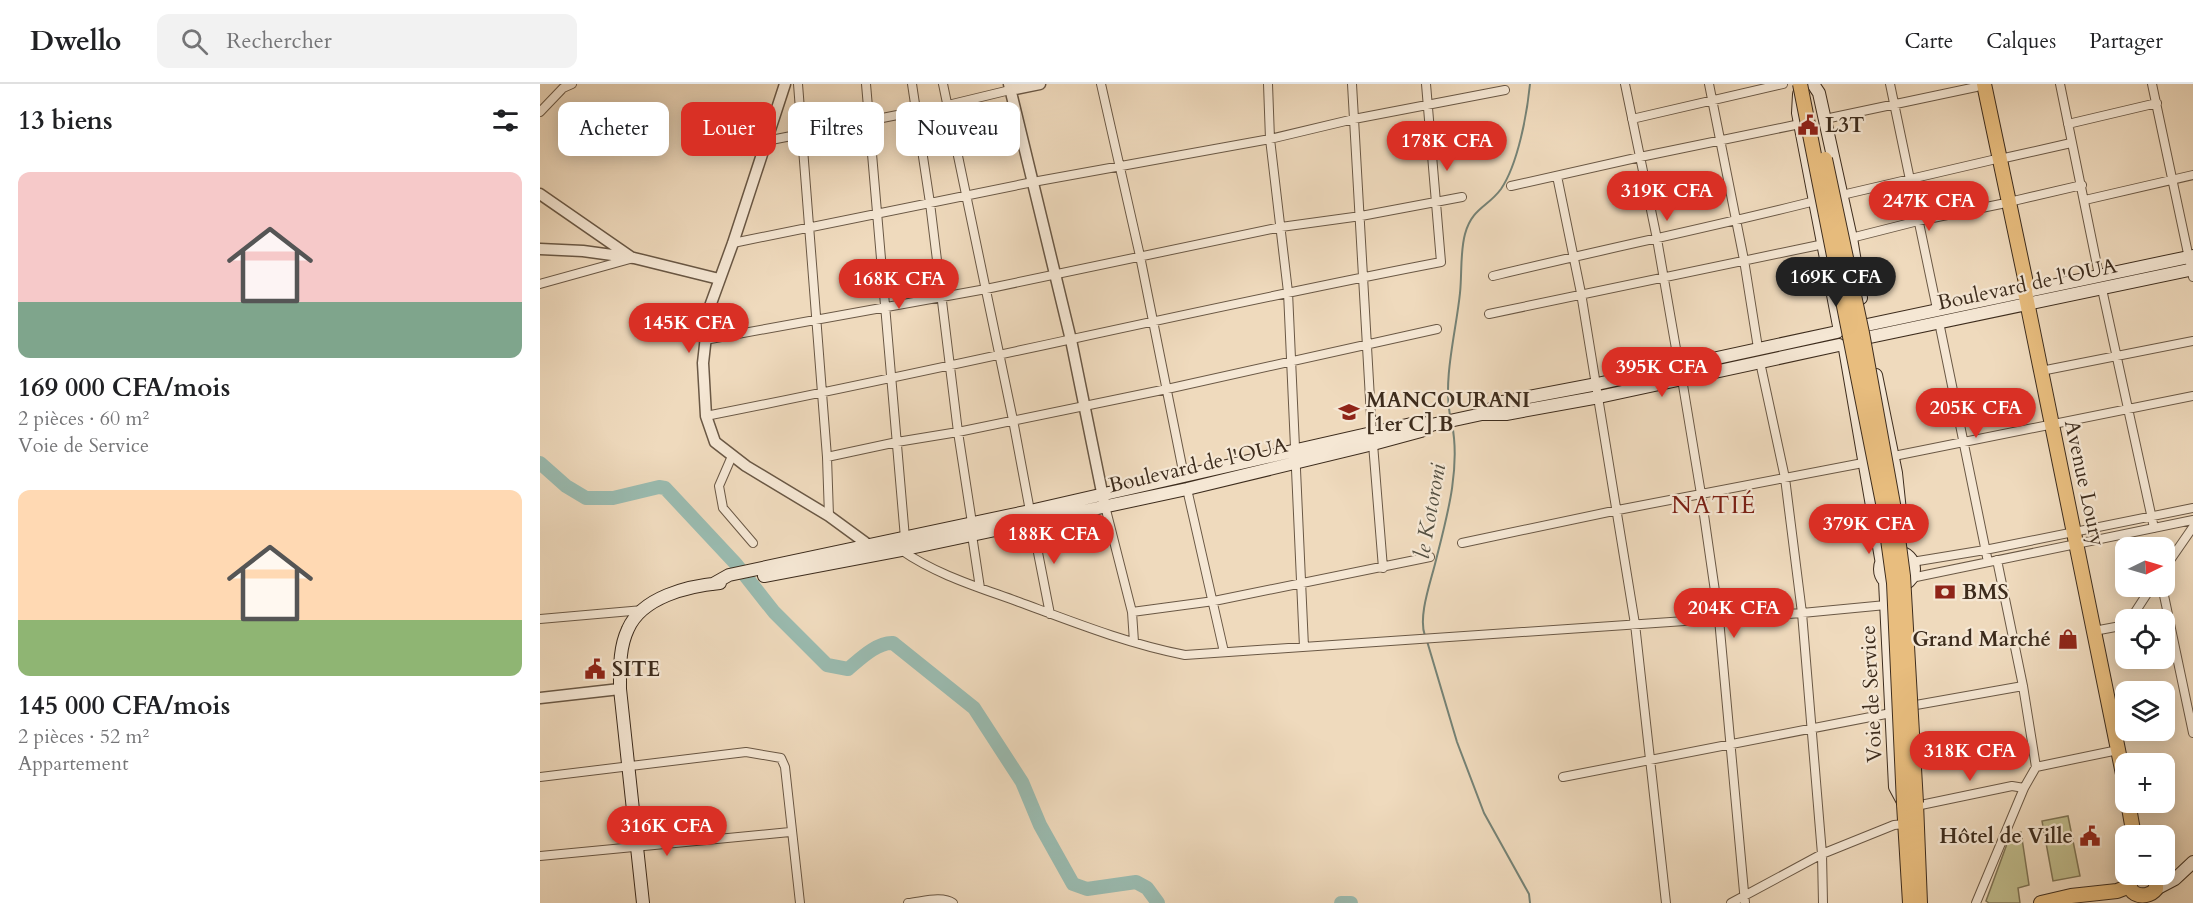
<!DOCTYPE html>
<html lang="fr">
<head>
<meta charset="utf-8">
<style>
	body { margin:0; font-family:Cardo,serif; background:#f2f2f2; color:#202124; height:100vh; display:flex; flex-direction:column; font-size:22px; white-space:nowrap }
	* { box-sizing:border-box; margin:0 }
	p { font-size:20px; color:#757577 }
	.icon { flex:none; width:33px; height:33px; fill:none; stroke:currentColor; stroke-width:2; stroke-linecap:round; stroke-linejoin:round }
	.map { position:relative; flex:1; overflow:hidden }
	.panel { display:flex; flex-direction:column; background:#fff; width:540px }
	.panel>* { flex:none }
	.top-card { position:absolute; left:18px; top:18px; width:570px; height:54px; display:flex; gap:12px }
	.needle { width:39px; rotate:85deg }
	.buttons { position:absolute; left:1575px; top:453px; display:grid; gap:12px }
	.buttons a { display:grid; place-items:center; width:60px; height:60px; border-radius:12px; background:#fff; box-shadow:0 3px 15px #0003; font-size:30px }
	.price { position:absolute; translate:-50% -51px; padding:0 14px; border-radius:21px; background:#d93025; color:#fff; font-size:20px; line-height:39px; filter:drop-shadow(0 2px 3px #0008) }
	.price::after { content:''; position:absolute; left:50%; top:36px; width:18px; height:14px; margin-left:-9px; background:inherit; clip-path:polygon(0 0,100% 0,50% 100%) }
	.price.selected { background:#222; color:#fff }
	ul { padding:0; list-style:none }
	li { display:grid; align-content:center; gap:12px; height:318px; padding:0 18px }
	li span { display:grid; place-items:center; height:186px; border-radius:12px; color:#555 }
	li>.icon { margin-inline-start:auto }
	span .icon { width:108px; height:108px; fill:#fffc; stroke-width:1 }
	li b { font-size:26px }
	h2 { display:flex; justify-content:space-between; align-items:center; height:72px; padding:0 18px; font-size:26px }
	.pill { padding:0 21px; border-radius:12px; background:#fff; box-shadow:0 3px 15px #0003; font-size:21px; line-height:54px }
	.pill.selected { background:#d93025; color:#fff }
	header { display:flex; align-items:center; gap:36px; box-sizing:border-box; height:84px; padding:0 30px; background:#fff; border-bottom:2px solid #e0e0e0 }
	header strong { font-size:28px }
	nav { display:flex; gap:33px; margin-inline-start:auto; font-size:21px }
	.search { width:420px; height:54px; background:#f2f2f2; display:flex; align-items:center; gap:15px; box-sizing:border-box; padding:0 21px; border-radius:12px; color:#757577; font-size:22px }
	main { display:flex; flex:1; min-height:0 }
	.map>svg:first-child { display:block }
</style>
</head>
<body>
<header>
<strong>Dwello</strong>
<div class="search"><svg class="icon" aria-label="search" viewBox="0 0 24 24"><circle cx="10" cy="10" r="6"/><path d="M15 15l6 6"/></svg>Rechercher</div>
<nav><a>Carte</a><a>Calques</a><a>Partager</a></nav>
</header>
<main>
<section class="panel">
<h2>13 biens<svg class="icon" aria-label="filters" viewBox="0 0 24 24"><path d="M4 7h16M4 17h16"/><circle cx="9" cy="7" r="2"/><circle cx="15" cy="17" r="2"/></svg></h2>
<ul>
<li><span style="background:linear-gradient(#f6c9c9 70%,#7fa58c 0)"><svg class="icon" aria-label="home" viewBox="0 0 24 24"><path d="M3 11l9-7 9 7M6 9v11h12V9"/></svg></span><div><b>169 000 CFA/mois</b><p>2 pièces · 60 m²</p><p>Voie de Service</p></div></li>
<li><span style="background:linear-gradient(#ffd9b3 70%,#8fb573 0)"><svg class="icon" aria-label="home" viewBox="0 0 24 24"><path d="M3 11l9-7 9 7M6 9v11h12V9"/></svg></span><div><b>145 000 CFA/mois</b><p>2 pièces · 52 m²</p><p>Appartement</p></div></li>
</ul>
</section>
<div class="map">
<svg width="1653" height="819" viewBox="0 0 1653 819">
	<rect width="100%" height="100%" fill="#efdabd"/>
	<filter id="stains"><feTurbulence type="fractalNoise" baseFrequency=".00333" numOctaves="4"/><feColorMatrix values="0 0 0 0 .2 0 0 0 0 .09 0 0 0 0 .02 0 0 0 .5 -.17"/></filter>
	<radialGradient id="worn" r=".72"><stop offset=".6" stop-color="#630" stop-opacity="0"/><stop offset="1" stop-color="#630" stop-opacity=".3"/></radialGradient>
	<!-- green -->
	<path fill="#c0bd8d" stroke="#7e7455" stroke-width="1.5" d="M1528,732L1540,792L1513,797L1502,737Z
		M1481,748L1489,801L1478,804L1480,819H1449L1446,817L1471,749Z"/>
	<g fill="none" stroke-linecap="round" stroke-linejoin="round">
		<!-- stream -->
		<path stroke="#758275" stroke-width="2" d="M910,332C903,294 916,248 920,209C922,191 920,168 925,150C932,124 948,123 961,105C978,80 987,30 990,0
			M885,552C878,533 890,500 895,480C906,436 921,386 912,340
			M887,557L917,658L944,729L989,810L990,819"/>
		<!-- river -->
		<path stroke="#9abbb0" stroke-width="14" d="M0,379L26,402L46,414H73L119,403L125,404L196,480L234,528L287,581L308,585C319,576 337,558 353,559L434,624L482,698L500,741L533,800L547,805L596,798L607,804L618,819
			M801,819H811"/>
		<!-- minor casing -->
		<g stroke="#6a5845" stroke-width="10">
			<path id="minor" d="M258,0L287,373L289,432
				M326,0C339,151 352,302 365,454
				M372,0L390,119L418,348L432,439
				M403,0L473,336L490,427
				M561,0L600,172L644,392
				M728,0L730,55L748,208L764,563
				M812,0L832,350
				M1085,0L1117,155L1139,282
				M1169,0L1204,176L1218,264
				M1350,0L1397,225
				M1520,0L1559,191
				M1612,0L1653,193
				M0,28L23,4L32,0
				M1092,35L1243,0
				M1285,35L1436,3
				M1528,40L1617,19
				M226,57L408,21L470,6
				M1460,75L1531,59
				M1017,92L1041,209L1095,540L1126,819
				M971,102L1100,73L1260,40
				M1302,111L1452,76
				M1545,116L1653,91
				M1469,118L1542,101
				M1311,154L1378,137L1461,120
				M193,159L493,98L730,55L814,35L965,6
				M953,192C1060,166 1168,144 1275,117
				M0,200L90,175
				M1562,205L1614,444
				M949,230L1284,160
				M1399,238L1448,478
				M165,256L446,205L741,143L821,132L922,113
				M1220,278L1245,394L1262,529L1282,770L1283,819
				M1501,287L1653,257
				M1142,295L1161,410L1179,535L1205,819
				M166,332C412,284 656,225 901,178L886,0
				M833,360L843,484
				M192,372L179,402L183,424L213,459
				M287,373L357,358L418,348L627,305L897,245
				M1349,373L1653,312
				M647,405L684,568
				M565,422L592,528L594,558
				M492,438L510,530
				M432,451L440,504
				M922,459L1078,426L1328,378
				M361,466C397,491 438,503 479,518C533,538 588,560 645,571L1262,529L1346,521
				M1372,478L1445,466L1653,424
				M1624,485L1653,443
				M1369,497L1376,493L1653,436
				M1622,502L1653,649
				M592,528L674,517L890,473
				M0,535L103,526
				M1590,536L1612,502
				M1554,547L1586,541
				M1376,621L1483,602
				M1496,683L1578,666
				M0,693L206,668L241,674L245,683L260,819
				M1023,693L1351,629
				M1376,722L1472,702L1484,704
				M0,772L250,748
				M368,819C381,818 402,811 413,819
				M1191,819L1282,770L1354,741L1365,740
				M1436,819L1484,704L1496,683L1483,602L1457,476"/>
		</g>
		<!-- tertiary casing -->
		<g stroke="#6a5845" stroke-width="13">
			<path id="tertiary" d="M245,0L193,159L169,225L163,279L166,332L175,358L206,382L289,432L330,462V466
				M469,0L531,256L564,418
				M470,6L500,0
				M0,110L91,173
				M0,165L43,167L94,174L179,195
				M0,614L80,605"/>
		</g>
		<!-- secondary casing -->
		<g stroke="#3d2c1d" stroke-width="14">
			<path id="secondary" d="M1273,0L1279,9L1311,154L1321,214
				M1259,10L1258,29L1299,242
				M1327,241L1653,172
				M1330,253L1653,185
				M1305,265L1342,480
				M1336,291L1356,389L1360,427
				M943,330H966L1059,313L1299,261
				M1340 485a17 17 0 1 1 34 0a17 17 0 1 1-34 0Z
				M224,492L361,466L647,405L833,360L881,347L891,341
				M1345,497L1355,703L1363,718
				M173,500L189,491L490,427L880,338L891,341L942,330L963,318L1057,300L1297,248
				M1616,805L1635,795L1653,778
				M103,819L80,605C80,585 79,564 88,545C102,513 148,502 180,499"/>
		</g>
		<!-- primary casing -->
		<g stroke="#3d2c1d" stroke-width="16">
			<path id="primary" d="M1444,0L1486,199L1485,208L1586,705
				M1588,718L1594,752
				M1596,790C1578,808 1605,819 1616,805V797L1610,790
				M1501,819L1531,812L1577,807L1590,802"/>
		</g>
		<!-- trunk casing -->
		<g stroke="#3d2c1d" stroke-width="16">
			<path id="trunk" d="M1376,719L1380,819
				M1364,720L1370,819"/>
		</g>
		<!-- minor -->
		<use href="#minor" stroke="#f5e7d4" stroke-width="8"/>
		<!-- tertiary -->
		<use href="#tertiary" stroke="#f5e7d4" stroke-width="10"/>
		<!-- secondary -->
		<use href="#secondary" stroke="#f5e7d4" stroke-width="12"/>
		<!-- primary -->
		<use href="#primary" stroke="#e8bd7e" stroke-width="14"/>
		<!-- trunk -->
		<use href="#trunk" stroke="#e8bd7e" stroke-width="14"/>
		<!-- trunk-bridge casing -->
		<g stroke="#3d2c1d" stroke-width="16" stroke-linecap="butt">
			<path id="trunk-bridge" d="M1260,0L1343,419L1354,499L1364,720
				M1285,75L1322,249L1355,431L1363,492L1376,719"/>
		</g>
		<!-- trunk-bridge -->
		<use href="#trunk-bridge" stroke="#e8bd7e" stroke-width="14"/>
	</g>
	<!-- icons -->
	<defs>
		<g id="civic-bare" transform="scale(1.62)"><path d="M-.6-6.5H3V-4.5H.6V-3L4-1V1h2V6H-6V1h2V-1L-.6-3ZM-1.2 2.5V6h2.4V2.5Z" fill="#8f2418" stroke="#f5e7d4" stroke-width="2.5" paint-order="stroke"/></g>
		<g id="school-bare" transform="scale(1.62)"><path d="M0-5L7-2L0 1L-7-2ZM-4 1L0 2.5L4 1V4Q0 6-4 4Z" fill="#8f2418" stroke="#f5e7d4" stroke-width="2.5" paint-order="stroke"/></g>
		<g id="bank-bare" transform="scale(1.62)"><path d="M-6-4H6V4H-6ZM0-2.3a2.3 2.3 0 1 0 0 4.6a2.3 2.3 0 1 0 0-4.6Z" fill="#8f2418" stroke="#f5e7d4" stroke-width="2.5" paint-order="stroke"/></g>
		<g id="shop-bare" transform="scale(1.62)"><path d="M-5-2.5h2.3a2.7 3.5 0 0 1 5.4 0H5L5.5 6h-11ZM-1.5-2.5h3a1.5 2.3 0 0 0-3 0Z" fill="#8f2418" stroke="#f5e7d4" stroke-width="2.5" paint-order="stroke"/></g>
	</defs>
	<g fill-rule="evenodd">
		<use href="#civic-bare" x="1268" y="41"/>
		<use href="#school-bare" x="809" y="328"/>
		<use href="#bank-bare" x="1405" y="508"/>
		<use href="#shop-bare" x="1528" y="555"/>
		<use href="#civic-bare" x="55" y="585"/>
		<use href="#civic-bare" x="1550" y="752"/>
	</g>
	<g text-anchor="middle" stroke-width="4.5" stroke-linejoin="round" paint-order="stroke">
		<!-- poi labels -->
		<g font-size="21" font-weight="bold" fill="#3d2c1d" stroke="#f5e7d4" text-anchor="start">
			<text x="1285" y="48">L3T</text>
			<text x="826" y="323">MANCOURANI<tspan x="826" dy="24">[1er C] B</tspan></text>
			<text x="1422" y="515">BMS</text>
			<text x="1511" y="562" text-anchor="end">Grand Marché</text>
			<text x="72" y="592">SITE</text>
			<text x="1533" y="759" text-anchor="end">Hôtel de Ville</text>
		</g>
		<!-- street labels -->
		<g font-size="21" fill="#3d2c1d" stroke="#f5e7d4">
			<text transform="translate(1487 200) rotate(-12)" y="7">Boulevard de l'OUA</text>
			<text transform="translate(658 381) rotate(-13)" y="7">Boulevard de l'OUA</text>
			<text transform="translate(1545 399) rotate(78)" y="7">Avenue Loury</text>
			<text transform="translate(1331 610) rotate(-93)" y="7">Voie de Service</text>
		</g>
		<!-- water labels -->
		<g font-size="22" font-style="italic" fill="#545042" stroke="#f5e7d4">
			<text transform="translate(889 427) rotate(-80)" y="8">le Kotoroni</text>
		</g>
		<!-- quarter labels -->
		<g font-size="24" letter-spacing="1.5" fill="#7a1f14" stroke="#f5e7d4">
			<text x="1174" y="429">NATIÉ</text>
		</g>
	</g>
	<rect width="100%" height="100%" filter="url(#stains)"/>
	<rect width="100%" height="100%" fill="url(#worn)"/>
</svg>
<div class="buttons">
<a><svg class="needle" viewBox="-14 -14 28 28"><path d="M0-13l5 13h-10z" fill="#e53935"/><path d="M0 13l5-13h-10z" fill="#757577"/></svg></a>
<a><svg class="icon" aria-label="locate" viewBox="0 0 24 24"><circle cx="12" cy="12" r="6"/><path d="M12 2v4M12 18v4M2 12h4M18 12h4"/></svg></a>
<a><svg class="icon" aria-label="layers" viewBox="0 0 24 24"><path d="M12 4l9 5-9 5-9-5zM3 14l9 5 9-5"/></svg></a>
<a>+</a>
<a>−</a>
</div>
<b class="price" style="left:907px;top:88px">178K CFA</b>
<b class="price" style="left:1127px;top:138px">319K CFA</b>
<b class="price" style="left:1389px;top:148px">247K CFA</b>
<b class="price selected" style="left:1296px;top:224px">169K CFA</b>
<b class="price" style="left:359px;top:226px">168K CFA</b>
<b class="price" style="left:149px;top:270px">145K CFA</b>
<b class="price" style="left:1122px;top:314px">395K CFA</b>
<b class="price" style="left:1436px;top:355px">205K CFA</b>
<b class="price" style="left:1329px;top:471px">379K CFA</b>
<b class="price" style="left:514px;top:481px">188K CFA</b>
<b class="price" style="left:1194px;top:555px">204K CFA</b>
<b class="price" style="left:1430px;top:698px">318K CFA</b>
<b class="price" style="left:127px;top:773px">316K CFA</b>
<div class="top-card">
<a class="pill">Acheter</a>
<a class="pill selected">Louer</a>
<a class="pill">Filtres</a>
<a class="pill">Nouveau</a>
</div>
</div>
</main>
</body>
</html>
